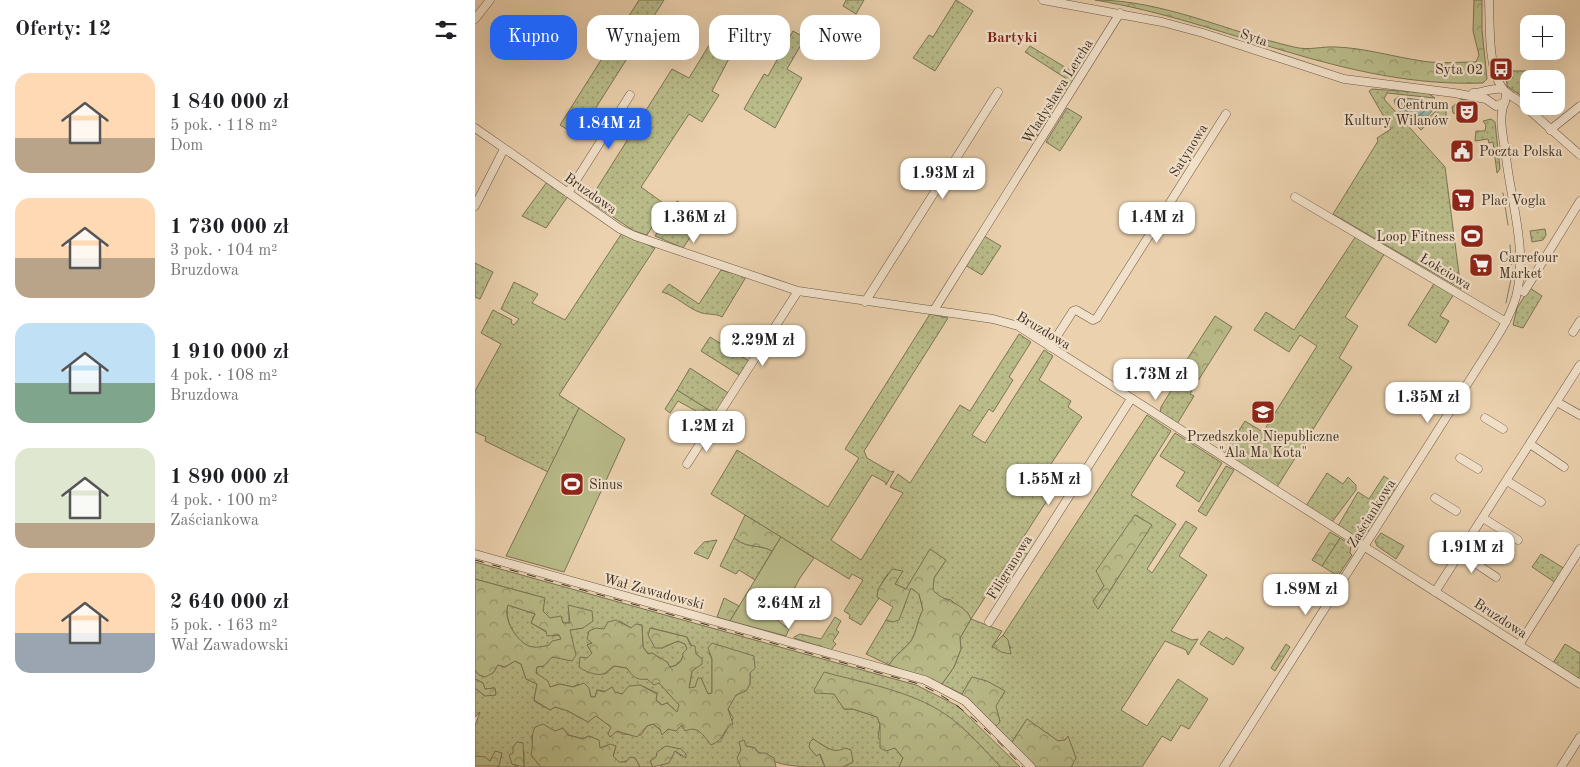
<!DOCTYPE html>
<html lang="pl">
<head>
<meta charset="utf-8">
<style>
	body { margin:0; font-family:"Old Standard TT",serif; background:#f2f2f2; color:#202124; height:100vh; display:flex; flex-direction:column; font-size:19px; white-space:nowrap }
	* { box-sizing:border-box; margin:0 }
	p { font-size:16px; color:#757577 }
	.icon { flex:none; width:28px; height:28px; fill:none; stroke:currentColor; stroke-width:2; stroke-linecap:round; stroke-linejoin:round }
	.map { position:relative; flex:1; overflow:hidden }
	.details { display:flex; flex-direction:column; background:#fff; width:475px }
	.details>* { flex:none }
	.guide { position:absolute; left:15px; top:15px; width:475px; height:45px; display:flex; gap:10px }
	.buttons { position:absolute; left:1045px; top:15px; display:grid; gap:10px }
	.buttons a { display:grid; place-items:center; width:45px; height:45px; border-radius:10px; background:#fff; box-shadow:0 5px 20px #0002; font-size:25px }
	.price { position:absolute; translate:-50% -42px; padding:0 11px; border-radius:10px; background:#fff; color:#222; font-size:16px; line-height:32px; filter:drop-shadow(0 1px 2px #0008) }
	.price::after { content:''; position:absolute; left:50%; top:30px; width:15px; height:11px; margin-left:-8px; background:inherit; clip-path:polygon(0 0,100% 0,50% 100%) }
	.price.selected { background:#2563eb; color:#fff }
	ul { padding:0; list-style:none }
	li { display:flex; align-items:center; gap:15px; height:125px; padding:0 15px }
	li span { display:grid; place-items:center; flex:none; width:140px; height:100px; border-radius:15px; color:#555 }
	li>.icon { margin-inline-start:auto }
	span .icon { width:60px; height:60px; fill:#fffc; stroke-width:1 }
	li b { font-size:21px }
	h2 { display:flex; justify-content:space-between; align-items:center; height:60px; padding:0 15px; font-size:21px }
	.tag { padding:0 18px; border-radius:15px; background:#fff; box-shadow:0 5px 20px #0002; font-size:18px; line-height:45px }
	.tag.selected { background:#2563eb; color:#fff }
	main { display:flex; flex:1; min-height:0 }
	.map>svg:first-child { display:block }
</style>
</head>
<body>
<main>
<section class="details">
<h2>Oferty: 12<svg class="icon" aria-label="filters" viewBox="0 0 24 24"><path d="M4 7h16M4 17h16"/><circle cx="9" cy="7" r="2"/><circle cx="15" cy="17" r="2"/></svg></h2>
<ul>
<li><span style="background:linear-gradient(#ffd9b3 65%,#b9a48a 0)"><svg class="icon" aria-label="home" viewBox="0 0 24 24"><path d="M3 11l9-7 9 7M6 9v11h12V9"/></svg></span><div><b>1 840 000 zł</b><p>5 pok. · 118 m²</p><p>Dom</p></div></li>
<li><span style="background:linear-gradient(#ffd9b3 60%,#b9a48a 0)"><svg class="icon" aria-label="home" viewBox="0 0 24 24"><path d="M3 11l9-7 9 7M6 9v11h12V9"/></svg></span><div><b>1 730 000 zł</b><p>3 pok. · 104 m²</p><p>Bruzdowa</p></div></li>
<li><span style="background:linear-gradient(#bfe0f5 60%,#7fa58c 0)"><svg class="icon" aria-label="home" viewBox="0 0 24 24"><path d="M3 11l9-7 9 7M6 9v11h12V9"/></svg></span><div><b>1 910 000 zł</b><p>4 pok. · 108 m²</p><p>Bruzdowa</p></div></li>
<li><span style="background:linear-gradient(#dfe7d0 75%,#b9a48a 0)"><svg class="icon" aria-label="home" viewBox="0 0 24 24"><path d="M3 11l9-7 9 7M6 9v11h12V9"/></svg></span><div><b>1 890 000 zł</b><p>4 pok. · 100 m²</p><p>Zaściankowa</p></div></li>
<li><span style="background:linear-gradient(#ffd9b3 60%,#9aa5b1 0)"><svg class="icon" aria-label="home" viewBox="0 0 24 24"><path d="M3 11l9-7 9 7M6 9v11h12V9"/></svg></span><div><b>2 640 000 zł</b><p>5 pok. · 163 m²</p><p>Wał Zawadowski</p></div></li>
</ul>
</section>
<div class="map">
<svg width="1105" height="767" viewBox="0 0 1105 767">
	<defs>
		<pattern id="green-dots" width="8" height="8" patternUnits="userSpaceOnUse" patternTransform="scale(1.25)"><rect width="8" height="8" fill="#b9bb89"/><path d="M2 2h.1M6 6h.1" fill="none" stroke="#989870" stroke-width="1.8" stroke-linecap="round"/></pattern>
		<pattern id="forest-crowns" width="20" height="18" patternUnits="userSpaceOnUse" patternTransform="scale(1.25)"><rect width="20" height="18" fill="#b9bb89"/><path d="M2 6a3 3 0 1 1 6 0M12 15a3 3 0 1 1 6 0" fill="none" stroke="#989870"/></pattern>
		<pattern id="water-rules" width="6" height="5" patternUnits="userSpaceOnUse" patternTransform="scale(1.25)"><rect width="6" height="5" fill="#98b7ad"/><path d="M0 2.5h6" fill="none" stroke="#7d958c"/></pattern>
	</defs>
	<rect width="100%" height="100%" fill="#ebd1ae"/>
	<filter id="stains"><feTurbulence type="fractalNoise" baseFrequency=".004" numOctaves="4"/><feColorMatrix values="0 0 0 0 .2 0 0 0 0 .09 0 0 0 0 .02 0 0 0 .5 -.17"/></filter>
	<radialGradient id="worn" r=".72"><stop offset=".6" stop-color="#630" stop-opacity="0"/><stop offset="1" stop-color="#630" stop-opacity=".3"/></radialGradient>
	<!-- green -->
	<path fill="url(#green-dots)" stroke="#7c7556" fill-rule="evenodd" d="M164,0H189L103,136L85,125Z
		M371,0H389L381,14L368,6Z
		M481,0L498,11L460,71L438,58L454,35L458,37Z
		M318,31L330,38L312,69L327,78L300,128L269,109L289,74L293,76Z
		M236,42L257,53L237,91L244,95L227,122L214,114L166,187L191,205L172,235L159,231L114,201L197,69L214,78Z
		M555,46L603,75L564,136L561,135L595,81L550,52Z
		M1031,71H1061V79H1054V101L1032,86Z
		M897,89L953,93L960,98L912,93L909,99L970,167L986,289L858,214L903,141L902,138L916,129L894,91Z
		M987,99L1000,100L1001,103L998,110L992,105L986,106L984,110L987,115L978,113L977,107Z
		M960,103L971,110V119L968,121L962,115L946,130L943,127L961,111Z
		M592,108L607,117L585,151L571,142Z
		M1016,119L1020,122L1025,169L1022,173L1018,142L1014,143L1013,139L1000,141L1001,131H1010L1011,125L1008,121Z
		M72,182L93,196L71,228L47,216Z
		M202,201L228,218L208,248L180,236Z
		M1070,229L1071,235L1068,240L1057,242L1055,231Z
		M147,233L180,248L84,395L104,408L73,472L10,441L11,437L0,432V391L26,344L6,333L18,310L37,320L36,323L39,325L44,319L26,309L39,282L63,294L57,303L90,320Z
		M509,236L526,246L507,275L490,265Z
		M881,236L910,253L870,317L883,326L864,358L877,367L802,487L749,454L770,421L788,432L842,346L825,335L814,352L779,330L791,312L819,330Z
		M0,263L18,272L5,299L0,297Z
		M246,270L271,277L247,317C240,313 234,315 227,313C213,309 202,296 187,292L194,284L224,304Z
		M960,282L979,294L965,316L974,321L961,343L933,325Z
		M1055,288L1067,296L1048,328L1038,325L1042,308Z
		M455,314L473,318L389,451L392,458L416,472L419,471L411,485L410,482L397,475L356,540L386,560L428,493L415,487L423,474L435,483L485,405L495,411L544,334L556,342L534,377L538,380L518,412L514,409L497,435L510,443L569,350L578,356L564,380L596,401L593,407L607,417L570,473L584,482L542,547L554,555L548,564L536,557L496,619L527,631L517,647L536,648L528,635L672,415L696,431L656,495L701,524L672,569L677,573L711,521L722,528L704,556L732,575L696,631L717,640L723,639L713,655L711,650L690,641L646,710L672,726L703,679L733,699L714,729L706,725L696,741L687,736L667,767H596L601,758L593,737L590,740L583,741L552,719L537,742L521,726L525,721L520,706L530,692L497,677L487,694L467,684L479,667L486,649L485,638L496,619L476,600L463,597L458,590L459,578L471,560L455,550L431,589L420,584L421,569C411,571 404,587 402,596L404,598L386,625L374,618L375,615L369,611L388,580L377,574L374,579L236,494L262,450L353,507L384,458L370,449ZM661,515L676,525L624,608L618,601L629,586Z
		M235,337L274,361L264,375L226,351Z
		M215,368L255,394L242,415L202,390Z
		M706,380L719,387L715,394L719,396L702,424L685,415L686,407L702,381Z
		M700,433L747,463L724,502L701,486L710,472L685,456Z
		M751,466L759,470L731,516L723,511Z
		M852,473L868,484L873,477L881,485V490L857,522L831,506Z
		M909,476L922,485L891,534L882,538L863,526L883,492L894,499Z
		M906,533L929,546L921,559L902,546L900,541Z
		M259,538C275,550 282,543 297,551L280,580L264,570L261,574L245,566Z
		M865,538L876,545L875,553L877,555L863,576L847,566Z
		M242,540L233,559L219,553L229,542Z
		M1066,554L1090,569L1081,583L1057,567Z
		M0,562L441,685L483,706L545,767H526L468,713L349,692L360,694L369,709H378L402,717L405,724L403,738L420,748L428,758L424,767H368L378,762L377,757L365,751L356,750L338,739L350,767C325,767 294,767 280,748L271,746L266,750V767H185L200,751L206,756V749L175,761L178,767H165L160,758L145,763L138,757L141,746L125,748L114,736L108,739L80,731L56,736L59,747L56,755L66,767H49V752L47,747L38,753L37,764L44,767H23L27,753L15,761L0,756V726L5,712L0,717V688L10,696L20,688L10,689L8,683L0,679V670L4,675L18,673L23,665L30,667L40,661L46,664L51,679L62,684L59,701L75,710L80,707L93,711L105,718L121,716L147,734L166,735L172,726L178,724L189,733C204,716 229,733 245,742L258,718L253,709C257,698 261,693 271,691L275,684V673L234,653L237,659V693L233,694L226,678L221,687L214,689L217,671L226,664L227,659L221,654L212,637L176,628L187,648L203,641L210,644L212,649C208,657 204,666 195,667L177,653L173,654L168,647L167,625L156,628L145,621L129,629L117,643L112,645L117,653L112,658L117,672L130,674L139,666L152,668C161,682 169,676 183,682C189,685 200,699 205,705L202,712L192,703L187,705L181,700L182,693L165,685L148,694L122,690L120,697H116L103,684L98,687L85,684L75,687L61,673L62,667L69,666L95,630L108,628L94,605V624L75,618L68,611L69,598L0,579Z
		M436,588L444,594L448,610C442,620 442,632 436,641C430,649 421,654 414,665L391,654L411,620L418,622L429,608L432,594Z
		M33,605L60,614L56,623L78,636L84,635L86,639C79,643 69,649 60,648C43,646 28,620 33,605Z
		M734,631L749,640L751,637L769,648L758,665L725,644Z
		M1090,644L1105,653V676L1103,678L1078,663Z"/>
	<!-- forest -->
	<path fill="url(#forest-crowns)" stroke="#7c7556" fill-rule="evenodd" d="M620,0C689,0 753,32 819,47C834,51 847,46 861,47C890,48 919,57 947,61C964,64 983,62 1001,62L1004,55L998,31L999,0H1007V30L1012,79L1008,83C869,88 753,22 620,0Z
		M740,316L757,327L721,384L704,372Z
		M202,390L242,415L232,430L225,426L228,420L219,414L221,411L203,401L195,413L190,409Z
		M270,515L306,537L297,551C282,543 275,550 259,538Z
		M660,515L677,525L623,609L618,601L629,586L621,571Z
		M855,532L865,538L847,566L837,560Z
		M455,549L471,560L459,578L458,590C469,603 488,601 496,619L485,638L486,649L479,667L467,684L414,665C420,655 430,649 436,641C442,632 442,620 448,610L444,594L436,588L424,620L418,622L411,620L418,607L402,597L403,589L417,569L428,571L420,584L431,589Z
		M0,579L70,598L68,611L75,618L86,616L88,623H95L93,605L117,611L118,621L108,628L95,630L101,655L97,661L77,657L69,666L62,667L61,673L73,681L75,687L85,684L98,687L109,683L114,688L116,697H120L122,690L129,692L137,687L140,692L147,694L154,686L165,685L182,694L181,700L187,705L192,703L202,712L204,705L184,683L179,685L172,679C162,681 157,676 152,668L139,666C135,668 132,673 128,674C121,676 109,671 104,667L105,657L112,658L117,653L112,645L117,643L112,639L114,631L121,628L129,629L133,622L141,620L156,628L161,624L167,625L168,647L173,654L177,653L192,662L195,667C203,666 208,661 208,653L212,649L210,644L203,641L187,648H180L173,635L175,628L212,637L215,645L220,646L221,654L227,659V664L217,671L214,688L220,687L223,678H226L233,694L237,693V659L233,648L237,643L279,656L280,668L275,673V684L271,691L261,695L253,709L258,724C247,729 251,739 236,745C228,735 223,725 210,731L207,725L201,731L193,729L187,735L185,729L178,724L172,726L162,737L142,731L135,737L133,734L136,727L121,716L113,722L93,711L80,707L75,710L59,700L62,684L51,679L46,664L40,661L30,667L23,665L18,673L10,677L4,675L0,670ZM33,605L60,614L56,623L71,631L72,636L84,635L86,639L77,641L74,645C66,647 57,649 50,644C39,636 28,618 33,605Z
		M249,598L264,606L255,621L242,617Z
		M360,617L366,621L361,630L364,632L358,641L361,644L356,650L319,638V637L325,634L346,639Z
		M528,635L533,640L536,654L526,652L517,646Z
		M811,644L815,647L800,671L796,668Z
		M349,672C389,683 436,691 470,714C491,728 508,749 526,767H424L428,758L420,748L411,751L405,748V724L402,717L378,709H369L359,694L340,693L339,690Z
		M497,677L512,681L530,691L521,706L525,722L521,726L487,694Z
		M0,679L8,683L10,689L20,688L21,695L10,696L0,688Z
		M552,719L583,741L590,740L593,736L601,758L596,767H561L537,742Z
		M68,724L80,731L88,728L93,735L108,739L114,736L124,740L125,748L135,744L141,746L138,756L144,762H151L155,757L160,758L165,767H66L56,755C59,745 55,737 60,727Z
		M338,739C348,745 358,755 370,748L376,750L378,762L368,767H350L345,754L341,756L334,747L335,742Z
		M269,740L271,746L280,748L283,753H290L299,758L301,767H266L262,758L266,750L264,742Z
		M42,742L48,743L49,767L37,764L34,755L38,753V747Z
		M191,746L206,749L211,754V758L200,751L194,763L178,767L175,761L181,757L182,752Z
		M20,751L27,753L24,766H0V756L10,757L15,761Z"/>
	<!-- pitch -->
	<path fill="#b9bb89" stroke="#7c7556" d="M104,408L150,439L89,572L31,556Z
		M306,537L339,558L325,578L303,618V621L314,629L311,636L255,621Z"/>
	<!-- water -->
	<path fill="url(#water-rules)" stroke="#748176" d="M923,97L952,101L958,110L949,120L940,123C932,118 921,111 919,100Z"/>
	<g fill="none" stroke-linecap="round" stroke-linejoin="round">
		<!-- shore -->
		<path stroke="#6c7368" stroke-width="1" d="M932,105L950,106L952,109L941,118L929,109Z"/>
		<!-- stream -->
		<path stroke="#748176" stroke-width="1" d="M1028,193L1033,225
			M1035,245L1037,273
			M1031,303L1036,279"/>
		<!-- minor casing -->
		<g stroke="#6a5846" stroke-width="9">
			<path id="minor" d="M568,0L687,22L728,33L869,79L979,93L1011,99L1021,106L1030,102L1031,93
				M1014,0C1015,23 1013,67 1026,86C1031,94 1037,96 1044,101L1105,155
				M0,19L15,0
				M998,93C1008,93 1019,87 1027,89
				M0,128L145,229L160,236L323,291L518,319L543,326L1105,684
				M1075,130L1105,106
				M93,193L155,95
				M820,197L1031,322
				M0,206L29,149
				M1049,292L1105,201
				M390,302L523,92
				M459,310L645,13
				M1098,332L1105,321
				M575,347L598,311L601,310L618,320L622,318L751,114
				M1082,402L1105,415
				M1010,418L1028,429
				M1055,444L1089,467
				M985,458L1003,469
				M212,464L323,291
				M1032,481L1066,502
				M960,498L981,511
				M1008,518L1043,540
				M985,553L1021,577
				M0,554L450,680L490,701L556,767
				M960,592L1105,365
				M514,622L656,399
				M1044,645L1105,549
				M749,767L1005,364C1018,343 1034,321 1041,297C1053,252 1036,201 1031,157C1029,141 1023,119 1029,104
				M1086,767L1105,737"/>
		</g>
		<!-- minor -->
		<use href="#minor" stroke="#f2e1ca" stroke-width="8"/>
		<!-- rail -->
		<path stroke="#3f2f23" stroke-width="1" stroke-dasharray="9 9" stroke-linecap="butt" d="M0,560L444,684C487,703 516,734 548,767"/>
	</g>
	<!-- icons -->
	<defs>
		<g id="bus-square" transform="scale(1.25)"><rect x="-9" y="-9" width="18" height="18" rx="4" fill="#8f2418" stroke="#f2e1ca"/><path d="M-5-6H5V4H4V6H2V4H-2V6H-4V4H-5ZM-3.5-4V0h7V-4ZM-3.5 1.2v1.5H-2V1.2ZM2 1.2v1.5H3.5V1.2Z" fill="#fff"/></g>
		<g id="theatre-square" transform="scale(1.25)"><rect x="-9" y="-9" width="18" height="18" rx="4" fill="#8f2418" stroke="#f2e1ca"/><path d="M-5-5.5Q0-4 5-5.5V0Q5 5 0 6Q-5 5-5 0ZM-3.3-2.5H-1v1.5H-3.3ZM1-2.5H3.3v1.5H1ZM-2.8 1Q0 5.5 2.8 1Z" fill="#fff"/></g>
		<g id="civic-square" transform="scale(1.25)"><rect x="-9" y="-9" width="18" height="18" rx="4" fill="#8f2418" stroke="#f2e1ca"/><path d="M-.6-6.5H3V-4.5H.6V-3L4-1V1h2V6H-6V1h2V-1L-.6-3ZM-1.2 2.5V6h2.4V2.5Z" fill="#fff"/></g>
		<g id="supermarket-square" transform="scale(1.25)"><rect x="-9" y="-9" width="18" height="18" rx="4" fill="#8f2418" stroke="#f2e1ca"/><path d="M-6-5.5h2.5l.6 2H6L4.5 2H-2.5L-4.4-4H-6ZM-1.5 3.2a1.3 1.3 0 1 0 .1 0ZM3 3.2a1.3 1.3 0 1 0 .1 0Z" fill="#fff"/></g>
		<g id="stadium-square" transform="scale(1.25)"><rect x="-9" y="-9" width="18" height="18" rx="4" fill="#8f2418" stroke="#f2e1ca"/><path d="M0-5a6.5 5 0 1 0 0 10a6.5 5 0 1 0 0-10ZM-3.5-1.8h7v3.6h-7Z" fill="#fff"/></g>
		<g id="school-square" transform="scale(1.25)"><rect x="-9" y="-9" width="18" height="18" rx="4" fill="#8f2418" stroke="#f2e1ca"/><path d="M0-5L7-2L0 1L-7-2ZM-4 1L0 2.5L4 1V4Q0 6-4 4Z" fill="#fff"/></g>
	</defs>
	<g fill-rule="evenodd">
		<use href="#bus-square" x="1026" y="69"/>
		<use href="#theatre-square" x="992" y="112"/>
		<use href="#civic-square" x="987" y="151"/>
		<use href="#supermarket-square" x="988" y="200"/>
		<use href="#stadium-square" x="997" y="236"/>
		<use href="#supermarket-square" x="1006" y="265"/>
		<use href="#school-square" x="788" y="412"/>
		<use href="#stadium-square" x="97" y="484"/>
	</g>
	<g text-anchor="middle" stroke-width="4.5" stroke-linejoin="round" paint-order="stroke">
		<!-- street labels -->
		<g font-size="14" fill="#3f2f23" stroke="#f2e1ca">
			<text transform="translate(779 37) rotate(19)" y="5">Syta</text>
			<text transform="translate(582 91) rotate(-58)" y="5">Władysława Lercha</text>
			<text transform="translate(713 150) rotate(-58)" y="5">Satynowa</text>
			<text transform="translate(116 193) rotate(35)" y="5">Bruzdowa</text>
			<text transform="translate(971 271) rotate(31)" y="5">Łokciowa</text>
			<text transform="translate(569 330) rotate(31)" y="5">Bruzdowa</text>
			<text transform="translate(896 513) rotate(-58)" y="5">Zaściankowa</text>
			<text transform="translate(534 567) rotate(-58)" y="5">Filigranowa</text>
			<text transform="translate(179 591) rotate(15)" y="5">Wał Zawadowski</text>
			<text transform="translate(1026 618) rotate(33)" y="5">Bruzdowa</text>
		</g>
		<!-- poi labels -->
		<g font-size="14" fill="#3f2f23" stroke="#f2e1ca" text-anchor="start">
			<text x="1008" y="74" text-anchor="end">Syta 02</text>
			<text x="974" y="109" text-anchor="end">Centrum<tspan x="974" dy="16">Kultury Wilanów</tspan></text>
			<text x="1004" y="156">Poczta Polska</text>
			<text x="1006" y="205">Plac Vogla</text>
			<text x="980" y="241" text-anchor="end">Loop Fitness</text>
			<text x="1024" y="262">Carrefour<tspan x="1024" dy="16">Market</tspan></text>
			<text x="788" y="441" text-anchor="middle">Przedszkole Niepubliczne<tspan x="788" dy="16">"Ala Ma Kota"</tspan></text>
			<text x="114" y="489">Sinus</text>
		</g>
		<!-- neighbourhood labels -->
		<g font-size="15" font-weight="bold" fill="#7a1f14" stroke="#f2e1ca">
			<text x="537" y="42">Bartyki</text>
		</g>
	</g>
	<rect width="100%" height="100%" filter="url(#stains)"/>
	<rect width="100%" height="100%" fill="url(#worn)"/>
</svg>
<div class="buttons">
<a>+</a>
<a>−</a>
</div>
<b class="price selected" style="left:134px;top:150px">1.84M zł</b>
<b class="price" style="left:468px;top:200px">1.93M zł</b>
<b class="price" style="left:219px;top:244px">1.36M zł</b>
<b class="price" style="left:682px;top:244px">1.4M zł</b>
<b class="price" style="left:288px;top:367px">2.29M zł</b>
<b class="price" style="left:681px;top:401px">1.73M zł</b>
<b class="price" style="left:953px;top:424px">1.35M zł</b>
<b class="price" style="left:232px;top:453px">1.2M zł</b>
<b class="price" style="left:574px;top:506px">1.55M zł</b>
<b class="price" style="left:997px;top:574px">1.91M zł</b>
<b class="price" style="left:831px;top:616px">1.89M zł</b>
<b class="price" style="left:314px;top:630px">2.64M zł</b>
<div class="guide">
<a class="tag selected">Kupno</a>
<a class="tag">Wynajem</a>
<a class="tag">Filtry</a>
<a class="tag">Nowe</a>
</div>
</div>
</main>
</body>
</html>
